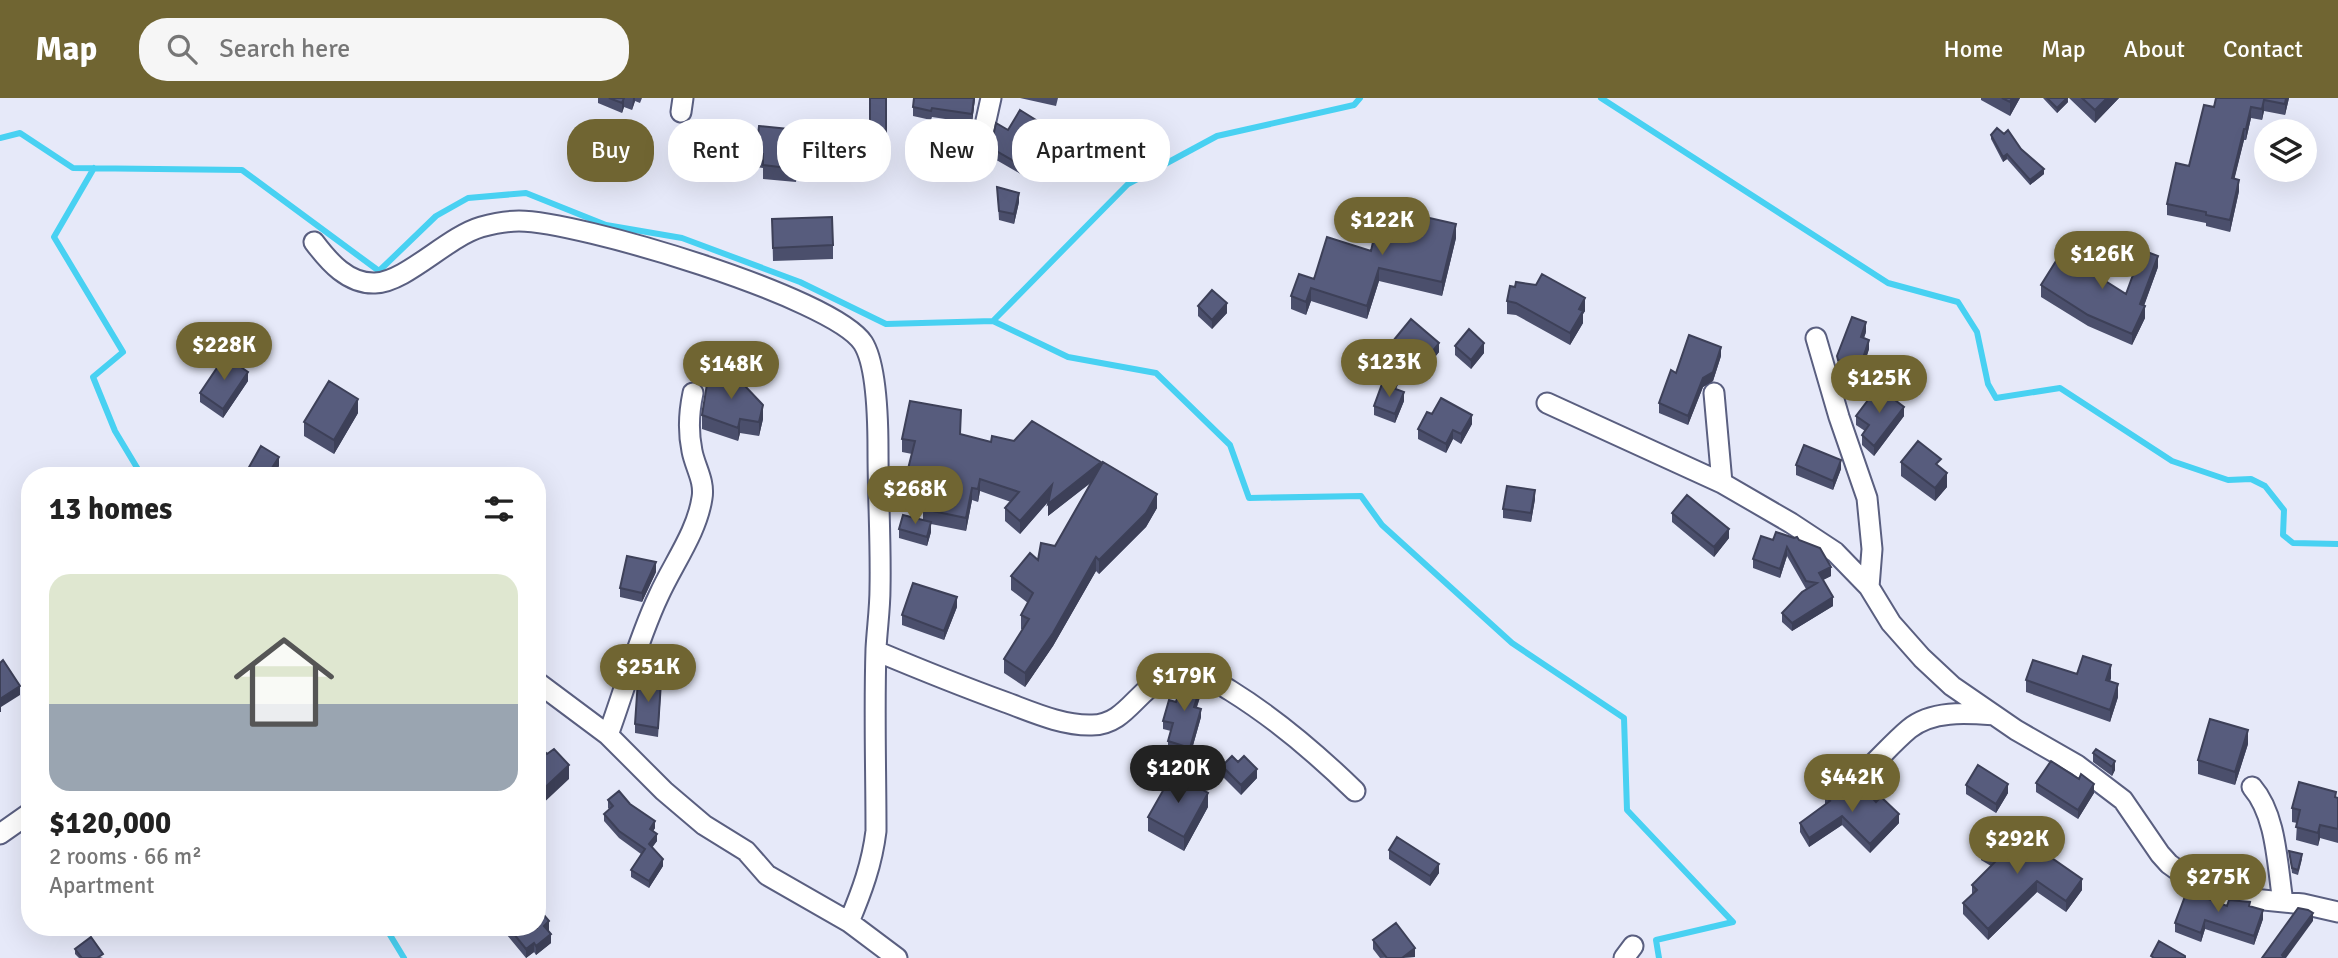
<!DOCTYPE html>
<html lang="en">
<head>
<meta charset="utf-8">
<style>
	body { margin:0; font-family:Signika,sans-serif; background:#f6f6f6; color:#222; height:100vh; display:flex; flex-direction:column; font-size:26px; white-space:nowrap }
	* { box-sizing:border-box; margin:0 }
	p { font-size:23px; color:#767676 }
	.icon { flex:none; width:38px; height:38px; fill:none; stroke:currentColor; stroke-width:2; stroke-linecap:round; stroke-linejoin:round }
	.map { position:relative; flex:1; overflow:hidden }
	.sheet { position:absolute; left:21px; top:369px; width:525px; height:469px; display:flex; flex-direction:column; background:#fff; border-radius:28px; box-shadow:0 7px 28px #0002 }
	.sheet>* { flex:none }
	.guide { position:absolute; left:567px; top:21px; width:665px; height:63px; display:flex; gap:14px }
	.fabs { position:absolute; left:2254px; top:21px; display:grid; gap:14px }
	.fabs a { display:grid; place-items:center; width:63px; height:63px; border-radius:50%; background:#fff; box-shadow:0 7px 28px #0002; font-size:35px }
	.price { position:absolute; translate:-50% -60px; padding:0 16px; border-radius:24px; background:#706532; color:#fff; font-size:23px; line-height:46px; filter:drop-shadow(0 2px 4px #0008) }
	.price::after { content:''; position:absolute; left:50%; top:42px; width:21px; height:16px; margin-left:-10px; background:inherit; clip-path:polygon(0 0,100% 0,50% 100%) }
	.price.selected { background:#222; color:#fff }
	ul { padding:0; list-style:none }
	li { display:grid; align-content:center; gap:14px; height:371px; padding:0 28px }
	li+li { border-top:2px solid #e0e0e0 }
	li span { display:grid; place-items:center; height:217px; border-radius:21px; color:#555 }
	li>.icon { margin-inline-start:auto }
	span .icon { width:126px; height:126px; fill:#fffc; stroke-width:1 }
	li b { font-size:30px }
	h2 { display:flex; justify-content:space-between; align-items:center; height:84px; padding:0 28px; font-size:30px }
	.tag { padding:0 24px; border-radius:28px; background:#fff; box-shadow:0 7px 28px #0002; font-size:24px; line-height:63px }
	.tag.selected { background:#706532; color:#fff }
	header { display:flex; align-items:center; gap:42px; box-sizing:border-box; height:98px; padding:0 35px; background:#706532; color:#fff }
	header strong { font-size:33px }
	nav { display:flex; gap:38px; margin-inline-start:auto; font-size:24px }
	.search { width:490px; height:63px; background:#f6f6f6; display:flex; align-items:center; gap:18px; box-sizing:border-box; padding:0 24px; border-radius:28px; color:#767676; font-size:26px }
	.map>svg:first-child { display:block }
</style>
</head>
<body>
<header>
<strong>Map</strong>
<div class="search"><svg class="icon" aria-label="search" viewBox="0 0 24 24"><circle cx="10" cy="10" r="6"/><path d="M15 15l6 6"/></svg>Search here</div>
<nav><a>Home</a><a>Map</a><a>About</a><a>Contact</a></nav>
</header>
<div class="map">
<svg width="2338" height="860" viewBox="0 0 2338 860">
	<rect width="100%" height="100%" fill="#e6e9f9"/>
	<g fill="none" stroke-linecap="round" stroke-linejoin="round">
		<!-- stream -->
		<path stroke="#48d1f2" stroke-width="6" d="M1601,0L1888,185L1958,204L1977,234L1988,286L1996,300L2060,290L2172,363L2228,382L2251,381L2265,388L2284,412L2283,437L2293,445L2338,446
			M0,40L20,35L73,70L242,72L379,173L436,118L468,100L526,95L606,127L682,140L800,184L886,226L993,223L1128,86L1217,38L1354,7L1360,0
			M94,70L54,139L123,254L93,279L115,333L142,378
			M993,223L1068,259L1156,275L1230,347L1249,400L1361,398L1382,427L1512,545L1624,620L1627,712L1733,824L1656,842L1659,860
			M380,830L387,832L404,860"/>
		<!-- street casing -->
		<g stroke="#5a5f80" stroke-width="23">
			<path id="street" d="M681,14L683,0
				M981,45L991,0
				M314,144C329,164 348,186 375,185C406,184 447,139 481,129C492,126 508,123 519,123C577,123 833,199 863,245C877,267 878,327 878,353C878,399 881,445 880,491C880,511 877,531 876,551C874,612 876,673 876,733C872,766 862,793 849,824
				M1816,240L1839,319L1867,400L1872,451L1869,489
				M1714,295L1722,385
				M1547,305L1722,385L1791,425L1835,454L1869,489L1891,525L1922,560L1952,588L2016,632L2077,667L2123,702L2160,756L2169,766L2194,784L2224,798L2303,806L2338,814
				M876,553C919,571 961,588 1005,604C1032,614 1063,628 1092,627C1124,627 1136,594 1162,581C1171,576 1187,572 1198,575C1209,578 1221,587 1231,593C1276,621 1317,656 1355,693
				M537,584L608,637L664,693L704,727L746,753L767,777L849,824L897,860
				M608,637C625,591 638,541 659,497C673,466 697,434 702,400C705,383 695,369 692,353C688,334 689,314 693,295
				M1874,665C1885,654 1897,641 1909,631C1932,612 1967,615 1994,617
				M2252,689C2277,718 2277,767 2283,804
				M0,736L30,715
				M1624,860L1633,848"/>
		</g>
		<!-- street -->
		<use href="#street" stroke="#fff" stroke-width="19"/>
	</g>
	<!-- wall -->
	<path fill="#4b4f6c" d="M598,0H642L640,5L635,3L632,12L624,9L622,15L598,5Z
		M870,0H886V51H870Z
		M914,0H975L972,25L932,19L931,22L913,18V9Z
		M1020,0H1058L1056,8Z
		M1981,0H2020L2010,18L1981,2Z
		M2043,0H2068V4L2057,15Z
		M2069,0H2119L2095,25Z
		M2216,0H2289L2285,17L2264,13L2262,22L2251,20L2246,42H2244L2234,81L2239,93L2230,134L2206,128V125L2167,117V106L2189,68L2214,9Z
		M1036,31L1027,46L1035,60L1024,78L986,56V47L1008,32Z
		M1991,37L2021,51L2044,76L2030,87L2007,61L2003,64L1991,41Z
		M635,45L630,65L603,59V50Z
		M808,46L805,78L797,77L796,84L763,81V70L756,69V56Z
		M949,67L946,82L920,77V72Z
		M997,89L1019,104L1014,126L999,122Z
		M772,121L833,147V161L773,163Z
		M1456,140L1442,198L1379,183L1367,221L1311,203L1306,217L1291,211V198L1314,181L1371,153Z
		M2158,169L2144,208L2145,220L2132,247L2088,228L2041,199V187L2126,196Z
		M1507,203L1585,213L1583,216V225L1570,247L1516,217L1507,216Z
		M1198,208L1227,215L1212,231L1198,218Z
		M1866,234L1864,240L1869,251L1860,279L1838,271L1837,258Z
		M1389,248L1439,254L1423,274L1408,262L1396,291L1375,283V273Z
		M1455,248L1484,255L1471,271L1455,257Z
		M1721,258L1713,283L1703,289L1688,327L1659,315V305L1676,275Z
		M248,283L223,320L200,304V295Z
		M745,288L763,321L759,338L740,335L738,343L702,331V317Z
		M1404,303L1395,325L1374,317V308Z
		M358,315L334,356L304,338V324Z
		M1432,316L1472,326L1461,346L1453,341L1446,355L1418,341V331Z
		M1856,318H1904L1874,358L1862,347V337L1865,333L1856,327Z
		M961,325V336L991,344L1101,367L1157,410L1146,429L1099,476L1096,473L1053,548L1025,589L1004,575V561L1023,532L1021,531V517L1028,505L1011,492V478L1038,462L1055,448L1091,384L1048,418L1049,403L1020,436L1005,423V410L1011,404L980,393L978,404L972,402L966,433L931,426V434L927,448L899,440V431L923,422V411L927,389L908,384V371L912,356L902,354V341Z
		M1901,364L1941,370L1947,389L1935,403L1901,378Z
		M1796,367L1841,371L1833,392L1796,377Z
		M279,368L273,378H244Z
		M1535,401L1531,424L1503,420V411Z
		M1672,415L1729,440L1714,459L1672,424Z
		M1773,442H1799L1831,478L1823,482L1833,508L1792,533L1782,524V515L1806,491L1787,458L1780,480L1753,470V461Z
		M656,474L642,504L620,499V490Z
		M957,509L944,542L902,527V517Z
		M2077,576L2111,580L2110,583L2118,599L2110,624L2026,594V582Z
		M1203,590L1197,609L1201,619L1190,658L1168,652V643L1171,633L1163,631V623L1176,604Z
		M661,594L658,639L635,635V626Z
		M2248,646L2235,687L2198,676V662Z
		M2093,655L2115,672L2112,678L2093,664Z
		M1222,668L1257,680L1241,697L1222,678Z
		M2036,685L2094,695L2078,721L2036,694Z
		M1966,687L2008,695L1996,715L1966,696Z
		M1825,698L1853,699L1899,725L1870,755L1842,727L1809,749L1800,734V725L1825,706Z
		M2336,700H2338V745L2320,740L2318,748L2296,742L2297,725L2292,724V710Z
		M608,702L630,706L655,730L653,733L657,743L652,749L663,768L649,790L631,779V772L641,756L619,740L604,723V716L609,711L608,710Z
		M1208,709L1184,753L1148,733V719Z
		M2009,749L2054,761L2082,792L2066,814L2037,794L1988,842L1963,816V805L1972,797V787L1991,768L1981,762V751Z
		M1389,752L1439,775L1430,788L1389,761Z
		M2289,753L2302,761L2298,777L2292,775Z
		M2227,808H2250L2263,821L2254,847L2205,831L2201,844L2175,834V825Z
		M507,830H537L549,833L551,845L536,857L534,854L526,860L507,837Z
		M1373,842L1415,859L1380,860L1373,851Z
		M75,851L103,860H79L75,856Z"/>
	<!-- shaded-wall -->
	<path fill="#3d4058" d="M624,0V9L622,15V5Z
		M633,0H635V3L632,12Z
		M974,0H975L972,25V16Z
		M2012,0H2020L2010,18V4Z
		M2067,0L2068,4L2057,15V10Z
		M2107,0H2119L2095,25V12Z
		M2286,0H2289L2285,17V6Z
		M2264,2V13L2262,22V11Z
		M2251,9V20L2246,42V31Z
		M1036,22V31L1023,53V44Z
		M2244,31V42L2232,91V80Z
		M808,33V46L805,78V65Z
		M635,35V45L630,65V56Z
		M1035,51V60L1024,78V69Z
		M2007,56V61L2003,64V59Z
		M2044,71V76L2030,87V82Z
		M2239,82V93L2230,134V122Z
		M1019,95V104L1014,126V116Z
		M1456,126V140L1442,198V184Z
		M2158,158V169L2140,218V206Z
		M1379,170V183L1367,221V208Z
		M1311,190V203L1306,217V204Z
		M1585,200V213L1583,216V225L1570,247V235L1579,211Z
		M1227,205V215L1212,231V222Z
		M2145,208V220L2132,247V236Z
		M1866,224V234L1861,248V239Z
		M1869,242V251L1860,279V269Z
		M1439,245V254L1423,274V265Z
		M1484,245V255L1471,271V262Z
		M1721,249V258L1713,283L1703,289L1688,327V318L1703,280Z
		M1408,252V262L1396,291V282Z
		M248,274V283L223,320V311Z
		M1404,294V303L1395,325V316Z
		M358,301V315L334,356V342Z
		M763,307V321L759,338V324Z
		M1904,309V318L1874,358V348Z
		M1472,317V326L1461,346V336Z
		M740,321V335L738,343V330Z
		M1453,332V341L1446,355V346Z
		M279,359V368L273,378H270V373Z
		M1841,362V371L1833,392V383Z
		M1101,364V377L1048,418V406Z
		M1947,375V389L1935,403V390Z
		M980,381V393L978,404V391Z
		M1052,387V399L1020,436V423Z
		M972,390V402L966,433V420Z
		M1535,392V401L1531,424V415Z
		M1157,396V410L1146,429L1099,476V462Z
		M931,424V434L927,448V439Z
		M1729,431V440L1714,459V449Z
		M1787,449V458L1780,480V471Z
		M1096,459V473L1053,548L1025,589V575Z
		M656,464V474L642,504V495Z
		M1831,469V478L1819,484V475Z
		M957,499V509L944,542V533Z
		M1833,499V508L1792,533V525Z
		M2111,567V580L2106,595V582Z
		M1203,582V590L1194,617V609Z
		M2118,586V599L2110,624V612Z
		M20,588V597L1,609V614H0V601Z
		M1201,611V619L1190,658V650Z
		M2248,632V646L2235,687V674Z
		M2115,663V672L2112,678V669Z
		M569,667V681L537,711V697Z
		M1257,671V680L1241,697V687Z
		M2008,686V695L1996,715V706Z
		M2094,686V695L2078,721V712Z
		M1208,695V709L1184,753V739Z
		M1899,716V725L1870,755V746Z
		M1842,718V727L1809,749V740Z
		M655,723V730L650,738V731Z
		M2320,727V740L2318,748V735Z
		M657,736V743L649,754V746Z
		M663,761V768L649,790V783Z
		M1439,766V775L1430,788V778Z
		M2082,781V792L2066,814V803Z
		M2037,783V794L1988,842V831Z
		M2263,812V821L2254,847V838Z
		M2313,815V823L2286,860H2282V857Z
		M2205,822V831L2201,844V835Z
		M549,823V833L544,837V828Z
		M551,836V845L536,857V848Z
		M534,845V854L526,860V851Z
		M1415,850V859L1402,860Z"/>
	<!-- building -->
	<path fill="#575c7d" stroke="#3d4058" stroke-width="2" d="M609,0H624L622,5Z
		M870,0H886V41L870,42Z
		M914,0H974L972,16L932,10L931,13L913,9Z
		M2002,0H2012L2010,4Z
		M2047,0H2067L2057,10Z
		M2082,0H2107L2095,12Z
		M2216,0H2286L2285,6L2264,2L2262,11L2251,9L2246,31H2244L2232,80L2239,82L2230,122L2206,117V114L2167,106L2176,65L2189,68L2204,7L2214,9Z
		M1020,12L1036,22L1023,44L1035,51L1024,69L986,47L993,39L996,25L1008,32Z
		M759,28L808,33L805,65L797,64L796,71L763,67V56H756Z
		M607,29L635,35L630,56L603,50Z
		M1997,30L2004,36L2008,32L2021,51L2044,71L2030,82L2007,56L2003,59L1991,37Z
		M922,58L949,63L946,77L920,72Z
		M997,89L1019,95L1014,116L999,113Z
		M1381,109L1456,126L1442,184L1379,170L1367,208L1311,190L1306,204L1291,198L1299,176L1314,181L1327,139L1371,153Z
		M832,119L833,147L773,150L772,121Z
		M2142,152L2158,158L2140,206L2145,208L2132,236L2088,217L2041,187L2061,155L2126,196Z
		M1542,176L1585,200L1579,211L1583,213L1570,235L1516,205L1507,203L1510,188L1515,189L1516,184L1536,187Z
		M1212,192L1227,205L1212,222L1198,208Z
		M1852,219L1866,224L1861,239L1869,242L1860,269L1838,262L1837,258Z
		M1411,221L1439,245L1423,265L1408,252L1396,282L1375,273L1386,247L1389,248Z
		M1469,231L1484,245L1471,262L1455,248Z
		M1689,237L1721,249L1713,274L1703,280L1688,318L1659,305L1671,272L1676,275Z
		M225,258L248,274L223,311L200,295Z
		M722,276L745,280L744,287L763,307L759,324L740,321L738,330L702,317L708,280L722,283Z
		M329,283L358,301L334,342L304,324Z
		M1382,286L1404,294L1395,316L1374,308Z
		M1878,289L1904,309L1874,348L1862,337L1869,327L1856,318Z
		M1441,300L1472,317L1461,336L1453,332L1446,346L1418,331L1427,314L1432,316Z
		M910,303L961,312L960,336L991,344L992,338L1014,343L1032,323L1101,364L1048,406L1052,387L1020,423L1005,410L1019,394L980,381L978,391L972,390L966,420L923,411L930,377L908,371L915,343L902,341Z
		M1918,343L1941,361L1936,366L1947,375L1935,390L1901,364Z
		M1804,347L1841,362L1833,383L1796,367Z
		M261,348L279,359L270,373L267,372L263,378H244Z
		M1103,364L1157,396L1146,415L1099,462L1096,459L1053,535L1025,575L1004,561L1029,521L1021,517L1033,495L1011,478L1030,455L1038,462L1041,445L1055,448Z
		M1507,388L1535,392L1531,415L1503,411Z
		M1687,397L1729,431L1714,449L1672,415Z
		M903,417L931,424L927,439L899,431Z
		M1776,434L1794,440L1797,439L1799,442L1820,450L1831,469L1819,475L1833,499L1792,525L1782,515L1802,494L1817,485L1806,483L1787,449L1780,471L1753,461L1761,438L1773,442Z
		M627,458L656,464L642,495L620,490Z
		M913,485L957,499L944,533L902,517Z
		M2083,558L2111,567L2106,582L2118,586L2110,612L2026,582L2033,562L2077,576Z
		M3,562L20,588L0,601V565Z
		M1184,578L1203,582L1194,609L1201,611L1190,650L1168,643L1173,625L1163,623L1169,602L1176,604Z
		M638,582L661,584L658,630L635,626Z
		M2210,621L2248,632L2235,674L2198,662Z
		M537,646L547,656L554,651L569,667L537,697Z
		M2096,651L2115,663L2112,669L2093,655Z
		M1232,658L1238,664L1244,658L1257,671L1241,687L1222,668Z
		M2051,663L2079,681L2081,676L2094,686L2078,712L2036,685Z
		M1978,667L2008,686L1996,706L1966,687Z
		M1173,675L1208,695L1184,739L1148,719Z
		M2299,684L2336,694L2335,699L2338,700V731L2320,727L2318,735L2296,729L2300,712L2292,710Z
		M1839,685L1853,699L1863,690L1876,704L1881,699L1899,716L1870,746L1842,718L1809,740L1800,725L1830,703L1825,698Z
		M619,693L630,706L655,723L650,731L657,736L649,746L663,761L649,783L631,772L645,751L619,733L604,716L613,708L608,702Z
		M2025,729L2054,753L2049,758L2082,781L2066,803L2037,783L1988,831L1963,805L1977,792L1972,787L1997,762L1981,751L1991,736L2009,749Z
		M1397,739L1439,766L1430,778L1389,752Z
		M2289,753L2302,756L2298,772L2292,770Z
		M2187,793L2227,808L2229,802L2250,804L2249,808L2263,812L2254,838L2205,822L2201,835L2175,825Z
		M537,809L549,823L544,828L551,836L536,848L534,845L526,851L509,830H537Z
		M2298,810L2308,812L2313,815L2282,857L2284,860H2262Z
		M1396,825L1415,850L1402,860H1387L1373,842Z
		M91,839L103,856L97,860H82L75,851Z
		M2159,843L2185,858V860H2154L2151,858Z"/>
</svg>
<div class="fabs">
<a><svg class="icon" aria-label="layers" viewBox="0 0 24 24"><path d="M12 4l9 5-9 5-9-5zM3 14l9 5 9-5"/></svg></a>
</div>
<b class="price" style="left:1382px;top:159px">$122K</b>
<b class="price" style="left:2102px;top:193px">$126K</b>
<b class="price" style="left:224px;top:284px">$228K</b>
<b class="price" style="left:1389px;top:301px">$123K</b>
<b class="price" style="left:731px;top:303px">$148K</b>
<b class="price" style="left:1879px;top:317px">$125K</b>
<b class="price" style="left:915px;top:428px">$268K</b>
<b class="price" style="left:648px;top:606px">$251K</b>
<b class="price" style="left:1184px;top:615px">$179K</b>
<b class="price selected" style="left:1178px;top:707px">$120K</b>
<b class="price" style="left:1852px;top:716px">$442K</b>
<b class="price" style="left:2017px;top:778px">$292K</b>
<b class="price" style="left:2218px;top:816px">$275K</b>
<div class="guide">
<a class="tag selected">Buy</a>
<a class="tag">Rent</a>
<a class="tag">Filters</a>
<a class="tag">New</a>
<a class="tag">Apartment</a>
</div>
<section class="sheet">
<h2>13 homes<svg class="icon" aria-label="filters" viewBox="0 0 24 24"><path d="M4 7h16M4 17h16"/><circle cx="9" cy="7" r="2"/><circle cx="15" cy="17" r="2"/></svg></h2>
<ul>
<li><span style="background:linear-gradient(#dfe7d0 60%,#9aa5b1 0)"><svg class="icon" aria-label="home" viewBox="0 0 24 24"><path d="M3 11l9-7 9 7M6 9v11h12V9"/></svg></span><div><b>$120,000</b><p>2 rooms · 66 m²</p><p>Apartment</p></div></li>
</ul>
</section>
</div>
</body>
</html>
